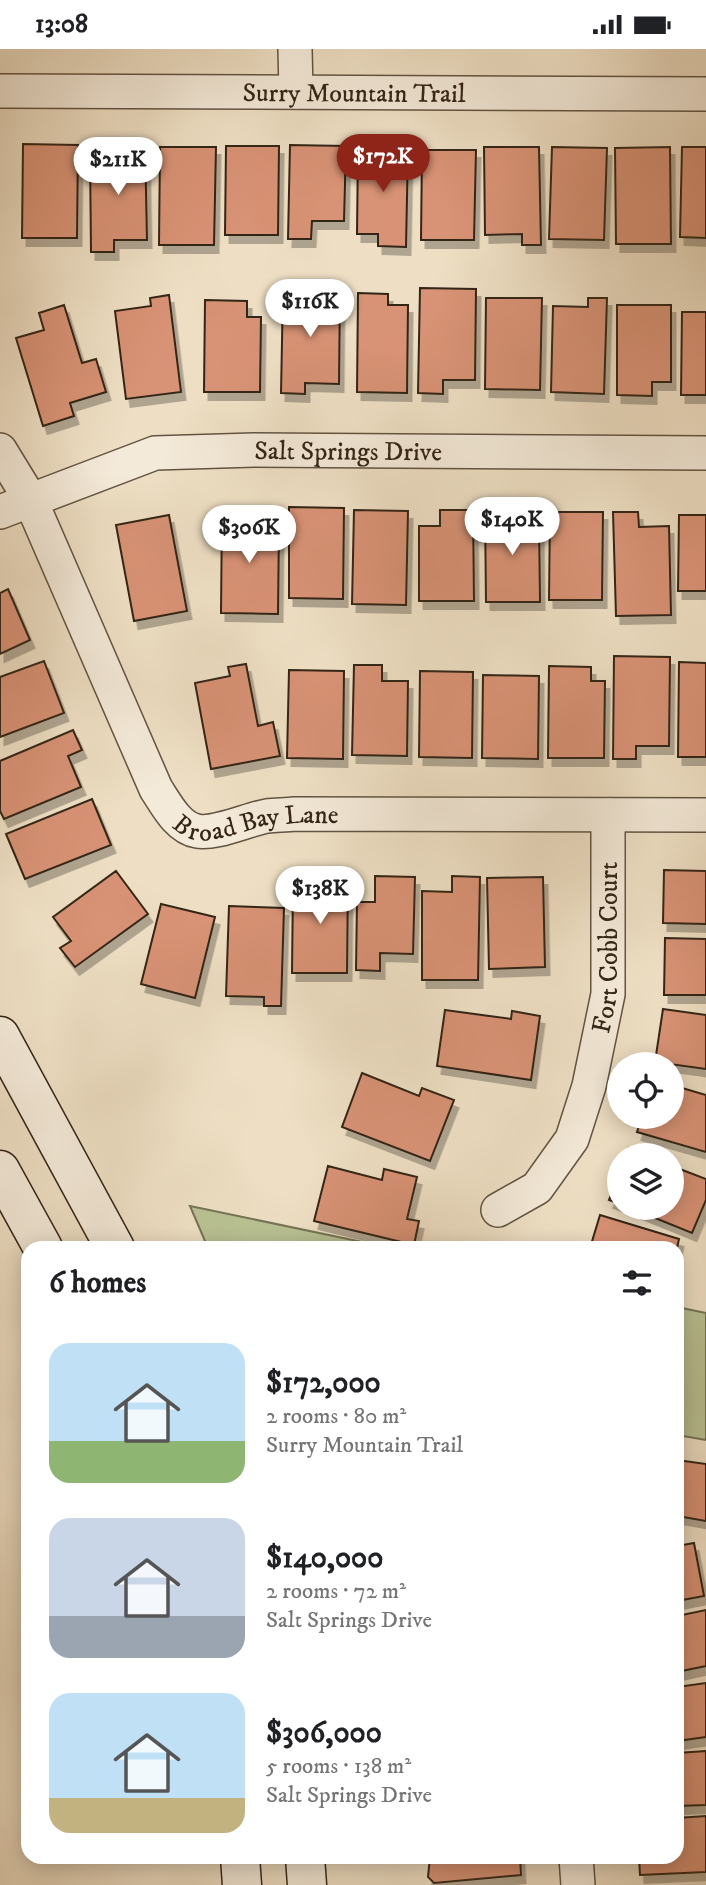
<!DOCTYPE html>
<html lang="en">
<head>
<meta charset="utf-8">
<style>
	body { margin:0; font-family:"IM FELL DW Pica",serif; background:#f6f6f6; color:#202124; height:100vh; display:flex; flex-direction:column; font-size:26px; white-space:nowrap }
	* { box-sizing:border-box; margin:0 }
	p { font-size:23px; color:#757577 }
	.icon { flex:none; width:38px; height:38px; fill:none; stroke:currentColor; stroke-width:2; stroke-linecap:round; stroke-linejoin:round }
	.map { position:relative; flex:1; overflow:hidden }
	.details { position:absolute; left:21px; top:1192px; width:663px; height:623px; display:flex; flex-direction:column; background:#fff; border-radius:21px; box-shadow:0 4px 18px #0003 }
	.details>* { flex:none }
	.fabs { position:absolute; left:607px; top:1003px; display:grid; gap:14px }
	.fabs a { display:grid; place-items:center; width:77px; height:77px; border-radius:50%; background:#fff; box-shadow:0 4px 18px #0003; font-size:35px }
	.price { position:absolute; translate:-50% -60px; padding:0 16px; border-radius:24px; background:#fff; color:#222; font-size:23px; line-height:46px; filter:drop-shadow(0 2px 4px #0008) }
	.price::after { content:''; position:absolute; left:50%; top:42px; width:21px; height:16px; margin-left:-10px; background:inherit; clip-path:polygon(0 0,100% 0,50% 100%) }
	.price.active { background:#8f2418; color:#fff }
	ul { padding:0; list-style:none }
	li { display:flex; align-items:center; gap:21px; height:175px; padding:0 28px }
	li span { display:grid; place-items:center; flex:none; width:196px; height:140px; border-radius:21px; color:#555 }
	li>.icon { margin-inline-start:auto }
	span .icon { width:84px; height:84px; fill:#fffc; stroke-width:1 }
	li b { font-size:30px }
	h2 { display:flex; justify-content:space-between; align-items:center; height:84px; padding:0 28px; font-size:30px }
	.status { display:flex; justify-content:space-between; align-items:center; height:49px; padding:0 35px; background:#fff; direction:ltr }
	.status svg { height:19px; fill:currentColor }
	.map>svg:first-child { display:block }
</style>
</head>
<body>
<div class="status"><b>13:08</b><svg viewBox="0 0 49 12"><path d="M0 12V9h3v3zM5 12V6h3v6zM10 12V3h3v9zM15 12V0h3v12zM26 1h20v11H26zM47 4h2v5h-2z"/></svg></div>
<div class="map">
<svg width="706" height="1836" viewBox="0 0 706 1836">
	<defs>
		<filter id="shadow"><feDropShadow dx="4.5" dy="8" stdDeviation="0" flood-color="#0004"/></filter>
	</defs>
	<rect width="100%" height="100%" fill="#eedfc4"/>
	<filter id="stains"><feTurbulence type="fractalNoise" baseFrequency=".00286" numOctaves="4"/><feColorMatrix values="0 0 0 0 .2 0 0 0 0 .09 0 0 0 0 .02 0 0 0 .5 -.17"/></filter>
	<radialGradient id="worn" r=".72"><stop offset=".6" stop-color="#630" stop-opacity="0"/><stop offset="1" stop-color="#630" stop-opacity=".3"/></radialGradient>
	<!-- green -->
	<path fill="#b9c294" stroke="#767456" stroke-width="2" d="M190,1157L391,1199H208Z
		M677,1258L706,1264V1391L677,1386Z"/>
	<!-- building -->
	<path fill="#d89274" stroke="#332517" stroke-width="2" filter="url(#shadow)" d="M117,94H145L147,191H114V203H91L90,106H117Z
		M23,95L78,96L77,189H22Z
		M290,96L346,97L344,172H312L311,190H288Z
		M226,97H279L278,186H225Z
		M160,98H216L214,196H159Z
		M358,98L408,99L406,198L378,197V185H357Z
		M484,98H539L541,196H522V185L485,186Z
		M552,98L607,99L604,191L549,190Z
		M670,98L671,195H616L615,99Z
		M682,98H706V189L680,188Z
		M422,101H476L474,191H421Z
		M420,239L476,240L475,331H443V345L418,344Z
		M283,241L340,242L339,335L305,334V345L281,344Z
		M358,244L388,245V256H408L407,344L357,343Z
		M169,246L181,343L126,350L115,262L151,257L150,249Z
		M486,249H542L540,341L485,340Z
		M588,249H607L604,345L551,343L553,257L588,258Z
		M205,251L247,252V268H261L260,343H204Z
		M64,256L82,314L96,310L106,343L70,354L74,367L43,377L16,289L44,281L39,264Z
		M617,256H671V333H652V347L617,346Z
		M682,263H706V346H681Z
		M289,458L344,459L343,550L289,549Z
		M222,460L247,461V475H279L278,565L221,564Z
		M354,461L408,462L406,556L352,555Z
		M440,461H473L474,552H419V477H440Z
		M485,461H521V470H539L540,553H486Z
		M550,463H603L602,551H549Z
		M613,463H638L639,478L669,477L671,566L616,567Z
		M169,466L187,562L134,572L116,476Z
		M679,466H706V542H678Z
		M8,540L30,591L0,605V544Z
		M614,607L670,608L669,697H636V710H613Z
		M44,612L64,664L0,688V628Z
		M679,613L706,614V708H678Z
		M246,615L258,677L273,673L280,707L211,720L195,634L230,627L228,618Z
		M354,616H382V632H408L407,707L352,706Z
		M549,617L591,618V632H605L604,709H548Z
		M289,621L344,622L343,710L287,709Z
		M420,622L473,623L472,709L419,708Z
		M483,626L539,627L538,710L482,709Z
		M73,681L82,701L68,707L81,738L4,770L0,762V712Z
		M92,750L111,796L25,830L6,785Z
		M664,821L706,822V875L663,874Z
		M116,822L148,865L75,918L60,899L71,892L53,868Z
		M316,827H348L347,924H292L293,834H315Z
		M375,827L415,828L413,905L380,904V922L356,921L357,853H375Z
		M452,827L480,828L478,931H422V842L452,843Z
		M543,828L545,918L489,920L487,829Z
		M161,855L215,868L195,949L141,935Z
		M229,857L284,859L281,957H264V948L226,947Z
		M665,889L706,890V946H664Z
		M663,960L706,966V1020L655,1013Z
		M445,961L511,970L512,962L540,967L531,1031L437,1017Z
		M362,1024L419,1047L422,1039L454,1051L430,1112L342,1078Z
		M672,1036L706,1046V1103L637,1083L642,1068H672Z
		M629,1099L646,1106H627Z
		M328,1117L382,1131L384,1120L417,1128L407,1170L419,1172L414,1196L314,1172Z
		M672,1117L706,1130V1151L692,1184L628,1158H672Z
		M620,1124V1155L609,1151Z
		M600,1166L679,1190L677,1199H590Z
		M677,1411L706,1415V1472L677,1467Z
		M694,1494L704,1547L677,1552V1497Z
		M706,1561V1617L677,1623V1567Z
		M706,1634V1688L677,1692V1638Z
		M706,1702V1756L677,1757V1704Z
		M706,1767V1823L640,1826L639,1808H677V1769Z
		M430,1808H520L521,1826L434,1834L428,1828Z"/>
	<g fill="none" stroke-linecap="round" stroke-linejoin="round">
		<!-- minor casing -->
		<g stroke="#625442" stroke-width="36">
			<g id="minor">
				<path d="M295,0L296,43"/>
				<path id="s1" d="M0,42L706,45"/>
				<path id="s2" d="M0,401L30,450L156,740C166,755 178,779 197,782C214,786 249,770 267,767C276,766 286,766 295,765L706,766"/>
				<path id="s3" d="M0,463L155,404L254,401L706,404"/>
				<path id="s4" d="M498,1161L537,1139L572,1090L589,1037L608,945V766"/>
				<path d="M576,1808L578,1836"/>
			</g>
		</g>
		<!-- secondary casing -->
		<g stroke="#332517" stroke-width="41">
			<path id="secondary" d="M0,987L115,1199
				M0,1121L43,1199
				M240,1808L242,1836
				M305,1808L307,1836"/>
		</g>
		<!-- minor -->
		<use href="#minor" stroke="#f4ead9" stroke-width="33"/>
		<!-- secondary -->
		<use href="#secondary" stroke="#f4ead9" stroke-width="38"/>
	</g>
	<g text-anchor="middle" stroke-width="5" stroke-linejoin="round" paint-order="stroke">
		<!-- street labels -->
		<g font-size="26" fill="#332517" stroke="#f4ead9">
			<text dy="9" stroke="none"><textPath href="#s1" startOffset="354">Surry Mountain Trail</textPath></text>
			<text dy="9" stroke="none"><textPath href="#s3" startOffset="359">Salt Springs Drive</textPath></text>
			<text dy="9" stroke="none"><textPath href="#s2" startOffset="494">Broad Bay Lane</textPath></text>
			<text dy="9" stroke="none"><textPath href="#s4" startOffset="301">Fort Cobb Court</textPath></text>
		</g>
	</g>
	<rect width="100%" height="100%" filter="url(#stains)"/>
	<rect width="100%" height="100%" fill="url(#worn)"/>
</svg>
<div class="fabs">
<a><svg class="icon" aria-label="locate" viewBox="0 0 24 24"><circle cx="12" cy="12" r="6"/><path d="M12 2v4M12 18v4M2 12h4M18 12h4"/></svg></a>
<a><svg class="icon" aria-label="layers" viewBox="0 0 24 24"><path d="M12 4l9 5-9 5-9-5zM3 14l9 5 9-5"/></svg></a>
</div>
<b class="price active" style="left:383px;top:145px">$172K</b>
<b class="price" style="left:118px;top:148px">$211K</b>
<b class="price" style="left:310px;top:290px">$116K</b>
<b class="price" style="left:512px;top:508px">$140K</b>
<b class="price" style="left:249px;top:516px">$306K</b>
<b class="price" style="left:320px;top:877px">$138K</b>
<section class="details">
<h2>6 homes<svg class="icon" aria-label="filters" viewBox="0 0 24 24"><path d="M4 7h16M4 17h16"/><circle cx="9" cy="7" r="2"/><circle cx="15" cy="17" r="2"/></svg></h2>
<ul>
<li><span style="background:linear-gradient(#bfe0f5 70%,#8fb573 0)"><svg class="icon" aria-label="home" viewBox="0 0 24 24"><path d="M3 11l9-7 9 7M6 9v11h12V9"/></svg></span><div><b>$172,000</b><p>2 rooms · 80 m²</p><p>Surry Mountain Trail</p></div></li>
<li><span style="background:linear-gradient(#c9d6e8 70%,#9aa5b1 0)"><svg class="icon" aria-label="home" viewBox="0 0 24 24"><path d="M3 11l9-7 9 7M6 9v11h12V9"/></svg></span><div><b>$140,000</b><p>2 rooms · 72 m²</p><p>Salt Springs Drive</p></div></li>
<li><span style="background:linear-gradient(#bfe0f5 75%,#c2b280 0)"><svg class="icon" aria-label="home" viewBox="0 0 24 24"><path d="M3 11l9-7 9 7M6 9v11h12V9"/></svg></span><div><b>$306,000</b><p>5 rooms · 138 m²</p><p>Salt Springs Drive</p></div></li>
</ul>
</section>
</div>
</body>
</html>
